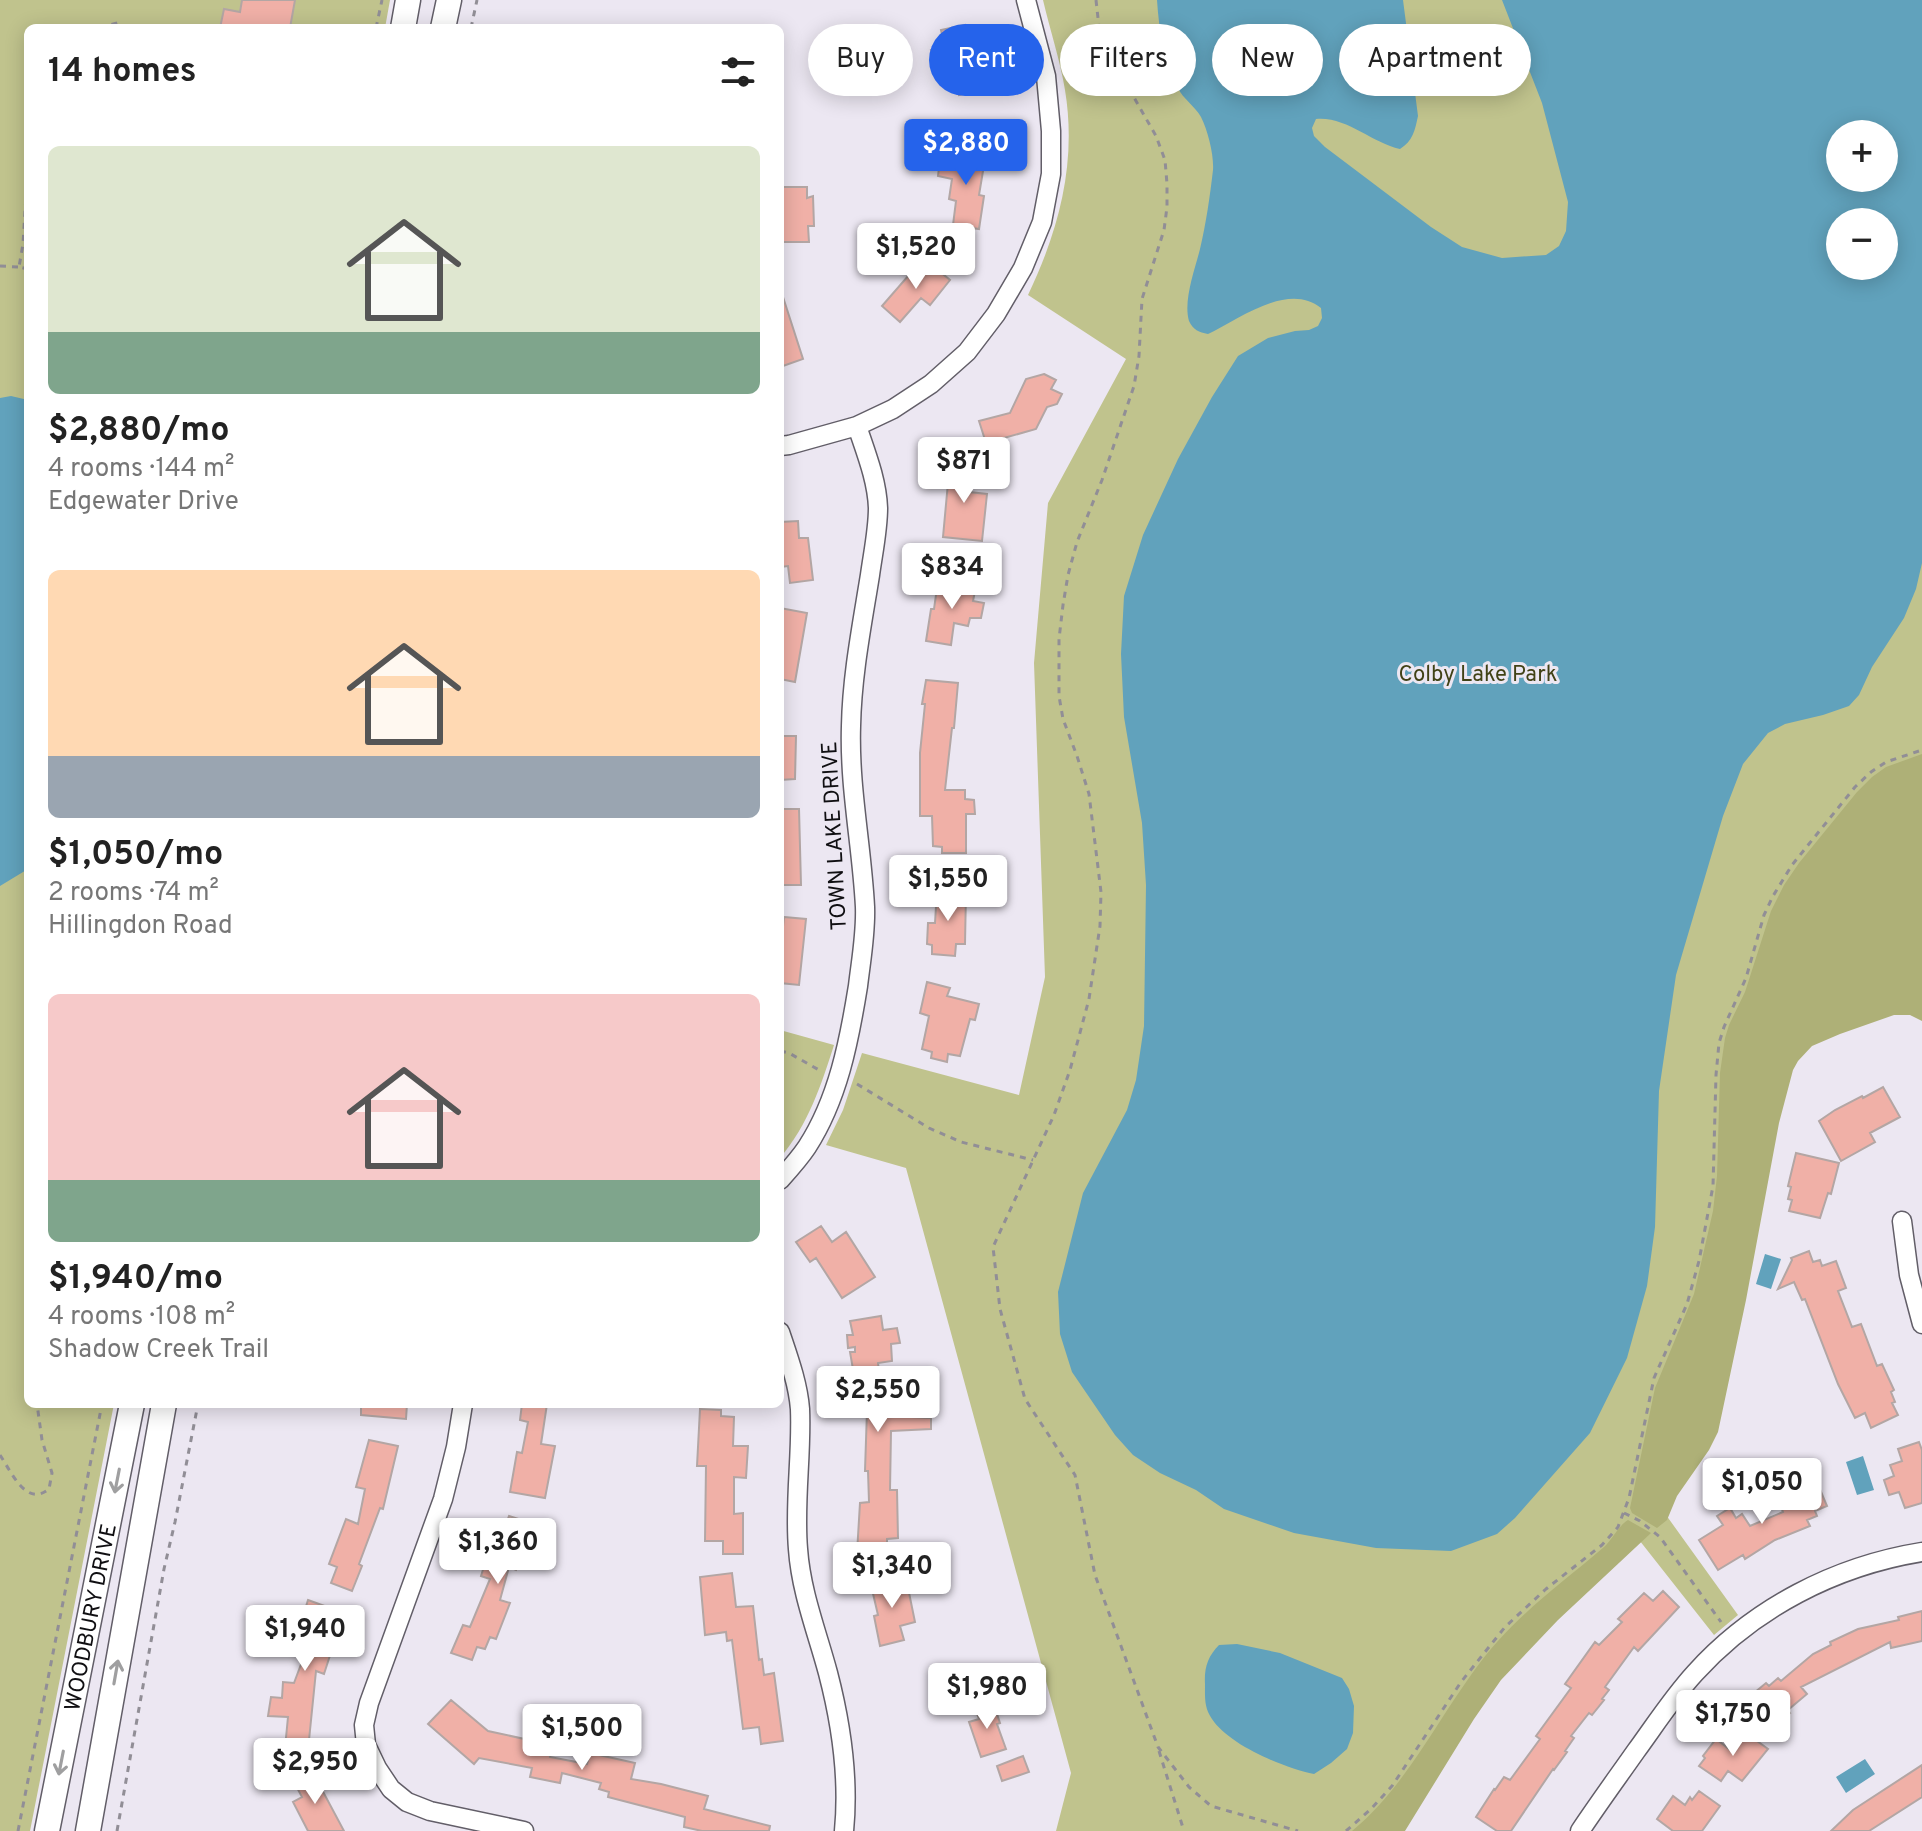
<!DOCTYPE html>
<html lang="en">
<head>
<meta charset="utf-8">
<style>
	body { margin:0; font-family:Overpass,sans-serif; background:#f2f2f2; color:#222; height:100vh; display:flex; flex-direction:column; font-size:30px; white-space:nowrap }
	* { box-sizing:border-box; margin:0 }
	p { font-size:26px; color:#767676 }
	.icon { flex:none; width:44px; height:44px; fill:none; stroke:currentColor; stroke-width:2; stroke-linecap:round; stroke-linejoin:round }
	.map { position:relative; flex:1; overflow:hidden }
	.side { position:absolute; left:24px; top:24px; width:760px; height:1384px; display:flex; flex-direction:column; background:#fff; border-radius:12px; box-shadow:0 4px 20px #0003 }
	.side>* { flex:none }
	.top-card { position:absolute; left:808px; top:24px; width:760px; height:72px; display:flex; gap:16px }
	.tools { position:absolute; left:1826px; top:120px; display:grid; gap:16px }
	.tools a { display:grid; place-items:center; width:72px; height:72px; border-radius:50%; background:#fff; box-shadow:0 4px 20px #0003; font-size:40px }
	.price { position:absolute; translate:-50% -68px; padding:0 18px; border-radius:8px; background:#fff; color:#222; font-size:26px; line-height:52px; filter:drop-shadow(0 2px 4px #0008) }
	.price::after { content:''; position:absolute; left:50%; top:48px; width:24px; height:18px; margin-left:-12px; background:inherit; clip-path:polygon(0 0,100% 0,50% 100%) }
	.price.selected { background:#2563eb; color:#fff }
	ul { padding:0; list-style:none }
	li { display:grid; align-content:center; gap:16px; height:424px; padding:0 24px }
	li span { display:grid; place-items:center; height:248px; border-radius:12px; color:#555 }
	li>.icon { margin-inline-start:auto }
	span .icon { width:144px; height:144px; fill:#fffc; stroke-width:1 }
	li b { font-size:34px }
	h2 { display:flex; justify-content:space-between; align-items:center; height:96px; padding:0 24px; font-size:34px }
	.chip { padding:0 28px; border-radius:36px; background:#fff; box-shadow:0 4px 20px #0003; font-size:28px; line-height:72px }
	.chip.selected { background:#2563eb; color:#fff }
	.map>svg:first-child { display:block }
</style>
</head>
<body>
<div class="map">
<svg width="1922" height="1831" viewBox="0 0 1922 1831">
	<rect width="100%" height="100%" fill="#ece7f2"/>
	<!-- green -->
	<path fill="#c0c38d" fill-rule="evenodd" d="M0,0H390L385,28H28V1404H114L30,1831H0Z
		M1043,0H1922V986L1787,1043L1661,1508L1738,1615L1714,1635L1636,1536L1497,1673L1399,1831H1056L1071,1773L906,1168L826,1145L843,1110L862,1053L1019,1095L1045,977L1034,663L1048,503L1126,359L1028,295C1059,230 1077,163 1065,90C1060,60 1050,30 1043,0ZM1840,134H1884V178H1840ZM1840,222H1884V266H1840Z
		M780,1030L834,1045C821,1086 808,1125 780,1158Z"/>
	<!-- forest -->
	<path fill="#aeb077" d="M1922,754V1021L1910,1015H1894L1840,1034L1812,1046L1798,1061L1793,1070L1779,1123L1746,1300L1718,1432L1709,1450L1677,1496L1667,1520L1657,1528L1632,1513L1630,1508L1655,1388L1694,1294L1713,1211L1717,1176L1720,1073L1725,1038L1729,1025L1745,992L1771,911L1784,885L1799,863L1857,792L1872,777L1886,767Z
		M1628,1520L1651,1533L1558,1620L1501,1680L1474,1719L1405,1831H1352C1403,1789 1433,1728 1471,1675C1510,1619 1554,1590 1604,1547C1613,1539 1618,1526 1628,1520Z"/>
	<!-- water -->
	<path fill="#61a2bc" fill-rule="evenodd" d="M1157,0H1403L1418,116C1415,130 1413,141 1400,149C1372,143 1346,116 1316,119L1312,128L1314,136L1325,147L1431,227L1462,247L1502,258L1546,255L1559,246L1566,231L1568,202L1542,103L1502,0H1922V563L1916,589L1904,618L1872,667L1859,695L1849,706L1823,715L1785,724L1768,733L1743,764L1723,816L1676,975L1659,1091L1655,1227L1647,1286L1627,1358L1590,1433L1515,1518L1497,1534L1451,1551L1376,1548L1294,1533L1224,1509L1196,1490L1160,1473L1133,1455L1115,1435L1072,1372L1060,1334L1058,1292L1083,1193L1127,1110L1136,1080L1144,1026L1146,885L1142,823L1124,717L1121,654L1124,596L1143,535L1178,459L1212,397L1238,356L1268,338L1295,331L1309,330L1318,326L1322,318L1321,308C1288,281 1238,320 1208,334C1199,332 1193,330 1189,321C1183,301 1195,269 1200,249C1206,224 1210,196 1213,170C1214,155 1208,131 1201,117C1195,106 1183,99 1178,88C1164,61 1159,31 1157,0ZM1840,134H1884V178H1840ZM1840,222H1884V266H1840Z
		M11,396L28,400V869L0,886V398Z
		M1765,1254L1781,1259L1771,1289L1756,1284Z
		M1863,1456L1874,1490L1857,1495L1846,1462Z
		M1237,1644L1280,1653L1342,1678L1349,1689L1354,1706L1353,1733L1347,1749L1331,1763L1314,1774C1284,1768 1229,1745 1212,1719C1204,1708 1205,1697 1205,1684C1204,1668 1208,1656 1219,1645Z
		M1865,1759L1875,1774L1846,1793L1836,1777Z"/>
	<!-- building -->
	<path fill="#f0b0a7" stroke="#b3a6a4" stroke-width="2" d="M242,0H295L290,28H220L224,9L240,12Z
		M965,25L974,68L984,66L989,89L959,95L955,78L947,80L944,65L935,68L931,50L945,47L941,30Z
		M959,149L986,153L979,195L984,196L979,229L953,225L956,201L949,199L952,179L938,176L940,160L956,163Z
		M780,187H807V198L813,196L814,226H808L809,242H780Z
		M927,261L950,280L930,305L921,298L900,322L882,306L915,268L918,270Z
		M783,297L803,359L780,367V298Z
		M1044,374L1056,380L1051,389L1062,394L1057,404L1047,407L1036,429L986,443L979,421L1010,413L1026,379Z
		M950,461L972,463L969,492L987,494L982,541L943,537Z
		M798,521L799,538H808L813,580L790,583L788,566L780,567V522Z
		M938,581L976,586L973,601L984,603L981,618H970L968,626L954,623L951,645L926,641L931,609H934Z
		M780,608L807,613L795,682L780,679Z
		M926,680L958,683L954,728H952L945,790H965V799L974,800L975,814H966V853H942V847L933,846L932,816H920V753L925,704H922Z
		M780,736H796L795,779L780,780Z
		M780,809H799L801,885H780Z
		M937,890L966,892L965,944H956L955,956L932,954V945L927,944L928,923H935Z
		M784,917L806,919L799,985L780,983V935L782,936Z
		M927,982L950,988L947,996L979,1004L975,1020L970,1019L960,1056L948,1054L947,1062L931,1058L932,1052L922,1049L929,1016L920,1013Z
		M1883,1087L1900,1117L1870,1133L1875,1142L1841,1161L1819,1121L1835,1110L1862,1096L1863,1098Z
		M1796,1153L1839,1163L1831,1194L1828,1193L1820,1218L1789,1211L1792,1200L1788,1199L1791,1187L1788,1186Z
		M821,1226L832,1242L846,1232L875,1277L842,1298L816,1258L810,1262L796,1242Z
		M1809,1251L1813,1262L1820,1260L1822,1266L1836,1261L1846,1288L1838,1291L1852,1327L1861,1324L1877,1366L1882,1364L1894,1390L1891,1392L1895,1402L1892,1403L1898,1415L1871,1428L1865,1413L1855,1418L1838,1384L1805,1299L1802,1300L1794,1282L1778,1289L1792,1260L1791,1258Z
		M881,1316L883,1330L897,1328L900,1343L891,1344L892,1361L878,1363L883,1402H894L893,1416L931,1418V1429L891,1431L890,1490H897L898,1538L887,1539V1553H857L860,1503L869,1502L868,1471H865L868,1380L855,1381L850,1352H855V1347L848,1348L847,1335H853L850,1321Z
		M361,1404H407L406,1419L361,1415Z
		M522,1404H547L541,1444L555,1446L545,1498L510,1492L517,1452L522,1453L528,1422L520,1420Z
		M700,1409L721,1410V1416L734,1417L733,1446H748L746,1478L734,1477V1514L743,1513V1554H723V1541H705L706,1466H697Z
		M369,1440L398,1446L383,1509L380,1508L359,1564L362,1566L352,1591L331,1583L337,1567L329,1564L346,1519L358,1524L365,1489L356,1487Z
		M1919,1442L1922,1450V1503L1905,1508L1899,1492L1889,1495L1884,1480L1894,1476L1890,1465L1902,1461L1898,1449Z
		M1816,1480L1827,1506L1815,1511L1817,1516L1807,1520L1810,1526L1775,1540L1745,1559L1743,1555L1718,1570L1699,1540L1723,1525L1717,1516L1730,1508L1736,1518L1742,1514L1750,1526L1783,1512L1777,1497Z
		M509,1516L537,1525L531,1541L542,1544L535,1565L519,1559L516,1570L509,1567L500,1600L510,1603L496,1639L490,1637L485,1649L477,1647L472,1660L451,1653L463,1625L470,1627L490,1579L481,1576L490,1547L497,1550Z
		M732,1573L736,1607L753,1606L759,1660L762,1659L764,1675L774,1673L783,1741L761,1744L759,1727L743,1729L732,1640L727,1641L726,1632L705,1635L700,1577Z
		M906,1578L915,1622L900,1626L904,1640L880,1646L874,1616L878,1615L871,1585Z
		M1663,1591L1679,1607L1638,1651L1634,1647L1605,1687L1609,1690L1602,1699L1604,1700L1592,1715L1589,1713L1571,1736L1574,1738L1565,1751L1567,1752L1554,1770L1553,1769L1511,1831H1497L1476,1817L1494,1789L1495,1790L1504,1777L1510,1780L1540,1739L1536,1736L1571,1688L1565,1684L1595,1642L1599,1645L1622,1622L1618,1619L1644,1593L1653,1601Z
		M308,1600L336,1610L325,1643L333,1646L324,1674L316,1671L308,1750L285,1748L288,1717L268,1716L271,1697L282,1698L283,1682L294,1683L306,1651L298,1649L303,1634L284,1628L290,1611L303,1616Z
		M1922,1611V1641L1891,1648L1890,1642L1801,1687L1807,1694L1788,1710L1790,1713L1774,1726L1749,1697L1766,1683L1769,1686L1778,1678L1781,1681L1813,1654L1831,1645L1830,1642L1858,1629L1899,1620L1898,1617Z
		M451,1700L488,1731L552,1745L550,1757L587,1764L590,1753L635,1763L631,1779L661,1784L708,1796L704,1809L770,1826L769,1831H702L684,1827L685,1817L608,1797L609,1792L599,1789L601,1783L562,1773L560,1783L530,1777L532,1768L479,1758L474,1764L428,1724Z
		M993,1702L1000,1723L997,1724L1006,1749L981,1757L969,1722L979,1719L975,1708Z
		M1746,1733L1768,1749L1742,1781L1728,1771L1721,1781L1699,1766L1705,1758L1703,1756L1716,1739L1729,1749L1736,1739L1739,1742Z
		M1023,1756L1029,1772L1002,1781L997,1766Z
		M1922,1765V1797L1869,1831H1831L1853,1810Z
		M312,1771L344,1831H308L293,1802L302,1797L293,1780Z
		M1699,1791L1720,1806L1702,1831H1673L1657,1819L1673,1796L1685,1805L1690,1797L1692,1800Z"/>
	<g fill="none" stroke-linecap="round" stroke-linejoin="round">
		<!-- street casing -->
		<g stroke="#625e68" stroke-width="21">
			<path id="street" d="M780,446L789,445L857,426L893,409L931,384L967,352L996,314L1023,268L1042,222L1051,174V131L1046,76L1026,0
				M780,1180C789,1170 799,1159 807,1147C838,1099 849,1042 858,986C861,960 866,934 865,907C862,847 849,787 851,726C852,675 862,625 870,575C873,553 878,530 878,508C877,480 866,453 857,426
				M1902,1221L1909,1275L1922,1324
				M780,1332C788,1356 798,1383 800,1409C802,1455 794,1502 798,1549C801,1592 817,1632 828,1673C841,1723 849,1780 844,1831
				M463,1404L456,1447L443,1499L369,1703L364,1725L366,1745L377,1768L391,1789L407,1802L430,1811L524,1831
				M1580,1831C1598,1804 1617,1778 1636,1751C1655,1725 1673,1697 1695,1673C1754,1608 1835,1566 1922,1552"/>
		</g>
		<!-- secondary casing -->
		<g stroke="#625e68" stroke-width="27">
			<g id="secondary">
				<path d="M403,28L408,0"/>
				<path d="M443,28L449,0"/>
				<path id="s1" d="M47,1831L132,1404"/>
				<path d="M88,1831L164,1404"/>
			</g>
		</g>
		<!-- path -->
		<path stroke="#918e96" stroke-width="3" stroke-dasharray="6 6" stroke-linecap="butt" d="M1096,0L1100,36L1108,52L1156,136L1165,160L1167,184V207L1164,230L1142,299L1139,356L1134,386L1102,480L1077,542L1068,575L1063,605L1059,639V696L1063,719L1077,756L1089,794L1101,892L1100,926L1089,999L1070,1070L1054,1115L993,1247L1000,1309L1025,1399L1075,1475L1095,1575L1158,1747L1189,1787L1211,1806L1298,1831
			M100,28L120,22
			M376,28L382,0
			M471,28L477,0
			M28,163L23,244L19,267L28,269
			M0,266L19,267
			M780,1051L789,1053L819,1070
			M857,1084L929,1128L961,1142L1033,1160
			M0,1455C11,1471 26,1508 49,1489L52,1473L42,1440L37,1404
			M1624,1513L1640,1521L1660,1537L1721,1622
			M1159,1751L1184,1831
			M18,1831L102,1404
			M117,1831L164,1569L175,1522L198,1404
			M1346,1831L1371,1809L1392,1786L1461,1682L1505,1627L1546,1589L1602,1545L1618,1527L1629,1498L1654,1378L1687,1304L1699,1261L1713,1186L1716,1075L1719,1043L1724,1027L1746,978L1764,915L1773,896L1792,865L1855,787L1871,772L1886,762L1922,750"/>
		<!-- street -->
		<use href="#street" stroke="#fff" stroke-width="18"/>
		<!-- secondary -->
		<use href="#secondary" stroke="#fff" stroke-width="24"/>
	</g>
	<!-- one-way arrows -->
	<defs><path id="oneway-shaft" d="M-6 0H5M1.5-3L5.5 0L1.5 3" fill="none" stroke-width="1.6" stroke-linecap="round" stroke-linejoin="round" transform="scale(2)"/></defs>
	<g stroke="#9f9fa0">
		<use href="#oneway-shaft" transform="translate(117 1481) rotate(101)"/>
		<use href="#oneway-shaft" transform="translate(116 1672) rotate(-80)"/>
		<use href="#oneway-shaft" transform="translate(61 1763) rotate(101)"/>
	</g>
	<g text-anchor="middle" stroke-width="6" stroke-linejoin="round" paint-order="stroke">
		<!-- park labels -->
		<g font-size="22" fill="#414216" stroke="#ece7f2">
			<text x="1478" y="681">Colby Lake Park</text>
		</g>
		<!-- street labels -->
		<g font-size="22" fill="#100f12" stroke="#ece7f2">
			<text transform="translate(833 836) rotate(-93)" y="8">TOWN LAKE DRIVE</text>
			<text dy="8" stroke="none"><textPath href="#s1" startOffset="218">WOODBURY DRIVE</textPath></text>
		</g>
	</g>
</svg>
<div class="tools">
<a>+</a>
<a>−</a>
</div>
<b class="price selected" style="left:966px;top:187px">$2,880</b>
<b class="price" style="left:916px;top:291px">$1,520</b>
<b class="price" style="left:964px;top:505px">$871</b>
<b class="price" style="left:952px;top:611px">$834</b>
<b class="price" style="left:948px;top:923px">$1,550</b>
<b class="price" style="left:878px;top:1434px">$2,550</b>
<b class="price" style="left:1762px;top:1526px">$1,050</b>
<b class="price" style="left:498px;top:1586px">$1,360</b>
<b class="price" style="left:892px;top:1610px">$1,340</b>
<b class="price" style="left:305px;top:1673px">$1,940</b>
<b class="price" style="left:987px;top:1731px">$1,980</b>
<b class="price" style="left:1733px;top:1758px">$1,750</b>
<b class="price" style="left:582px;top:1772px">$1,500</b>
<b class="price" style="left:315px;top:1806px">$2,950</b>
<div class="top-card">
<a class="chip">Buy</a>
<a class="chip selected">Rent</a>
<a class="chip">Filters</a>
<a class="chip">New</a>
<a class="chip">Apartment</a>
</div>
<section class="side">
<h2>14 homes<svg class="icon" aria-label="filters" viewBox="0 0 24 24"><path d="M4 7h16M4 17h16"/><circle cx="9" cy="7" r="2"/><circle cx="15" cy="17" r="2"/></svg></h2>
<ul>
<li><span style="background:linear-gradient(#dfe7d0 75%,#7fa58c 0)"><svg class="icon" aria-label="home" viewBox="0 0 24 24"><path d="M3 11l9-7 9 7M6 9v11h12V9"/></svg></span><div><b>$2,880/mo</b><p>4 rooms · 144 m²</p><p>Edgewater Drive</p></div></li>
<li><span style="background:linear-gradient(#ffd9b3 75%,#9aa5b1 0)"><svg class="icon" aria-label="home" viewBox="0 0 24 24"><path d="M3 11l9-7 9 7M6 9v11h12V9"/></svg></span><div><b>$1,050/mo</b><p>2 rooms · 74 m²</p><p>Hillingdon Road</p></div></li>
<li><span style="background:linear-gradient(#f6c9c9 75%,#7fa58c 0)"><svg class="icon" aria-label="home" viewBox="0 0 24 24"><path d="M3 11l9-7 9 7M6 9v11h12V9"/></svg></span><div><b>$1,940/mo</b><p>4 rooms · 108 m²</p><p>Shadow Creek Trail</p></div></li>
</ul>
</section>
</div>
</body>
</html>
